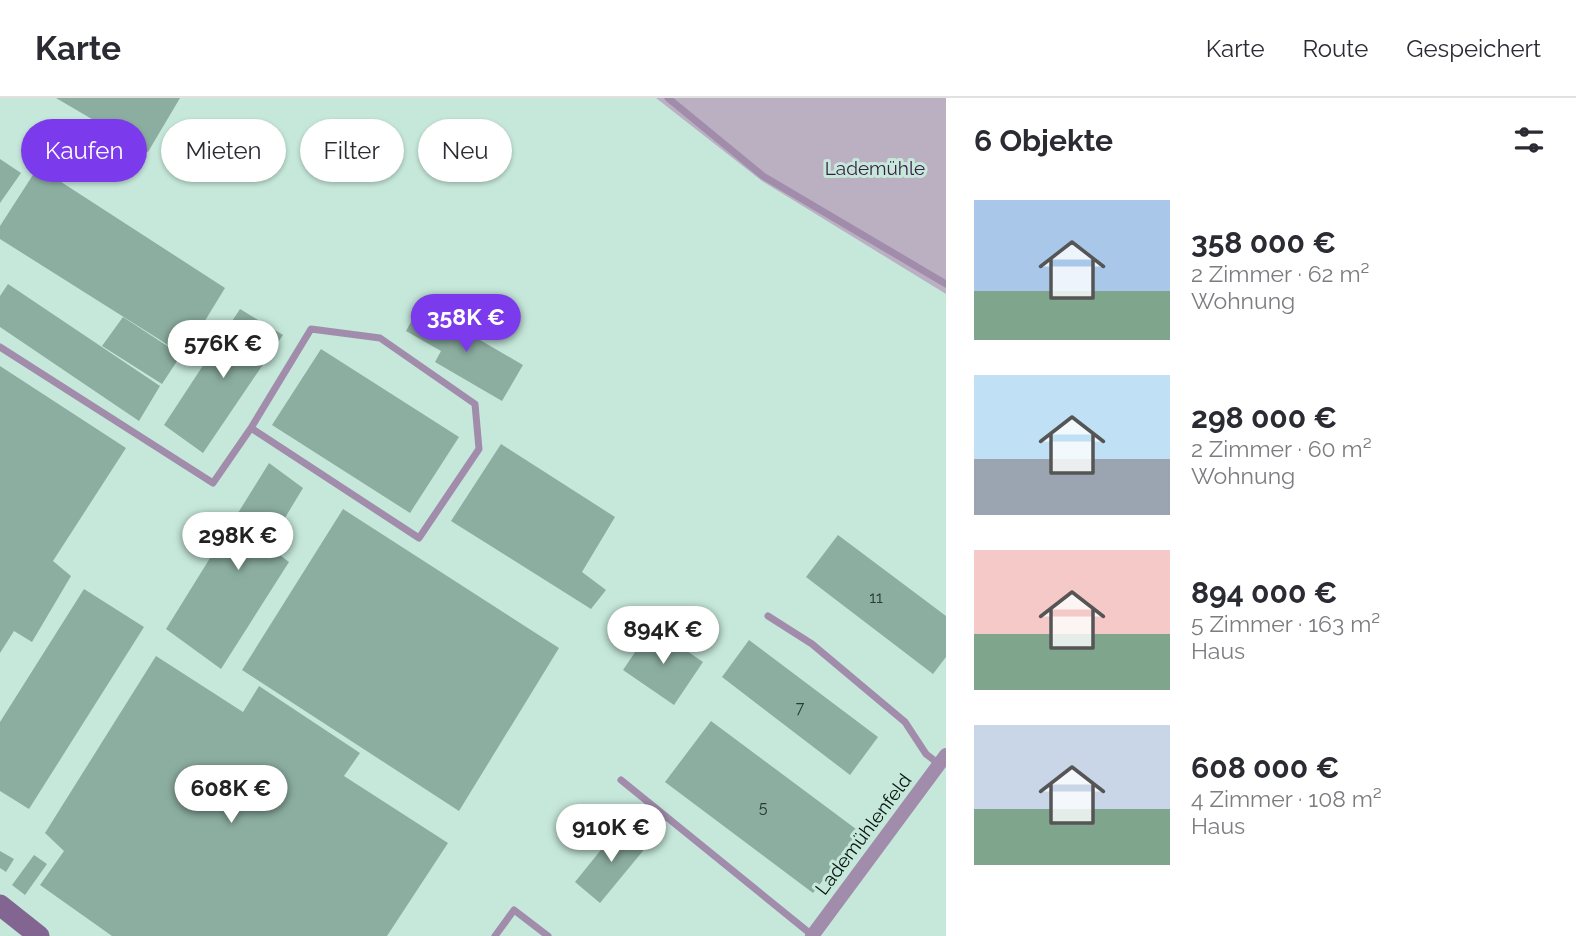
<!DOCTYPE html>
<html lang="de">
<head>
<meta charset="utf-8">
<style>
	body { margin:0; font-family:Raleway,sans-serif; background:#f2f2f3; color:#2b2b33; height:100vh; display:flex; flex-direction:column; font-size:26px; white-space:nowrap }
	* { box-sizing:border-box; margin:0 }
	p { font-size:23px; color:#7c7c81 }
	.icon { flex:none; width:38px; height:38px; fill:none; stroke:currentColor; stroke-width:2; stroke-linecap:round; stroke-linejoin:round }
	.map { position:relative; flex:1; overflow:hidden }
	.panel { display:flex; flex-direction:column; background:#fff; width:630px }
	.panel>* { flex:none }
	.top-card { position:absolute; left:21px; top:21px; width:665px; height:63px; display:flex; gap:14px }
	.price { position:absolute; translate:-50% -60px; padding:0 16px; border-radius:24px; background:#fff; color:#222; font-size:23px; line-height:46px; filter:drop-shadow(0 2px 4px #0008) }
	.price::after { content:''; position:absolute; left:50%; top:42px; width:21px; height:16px; margin-left:-10px; background:inherit; clip-path:polygon(0 0,100% 0,50% 100%) }
	.price.active { background:#7c3aed; color:#fff }
	ul { padding:0; list-style:none }
	li { display:flex; align-items:center; gap:21px; height:175px; padding:0 28px }
	li span { display:grid; place-items:center; flex:none; width:196px; height:140px; border-radius:0px; color:#555 }
	li>.icon { margin-inline-start:auto }
	span .icon { width:84px; height:84px; fill:#fffc; stroke-width:1 }
	li b { font-size:30px }
	h2 { display:flex; justify-content:space-between; align-items:center; height:84px; padding:0 28px; font-size:30px }
	.pill { padding:0 24px; border-radius:32px; background:#fff; box-shadow:0 2px 5px #0004; font-size:24px; line-height:63px }
	.pill.active { background:#7c3aed; color:#fff }
	header { display:flex; align-items:center; gap:42px; box-sizing:border-box; height:98px; padding:0 35px; background:#fff; border-bottom:2px solid #e1e1e2 }
	header strong { font-size:33px }
	nav { display:flex; gap:38px; margin-inline-start:auto; font-size:24px }
	main { display:flex; flex:1; min-height:0 }
	.map>svg:first-child { display:block }
</style>
</head>
<body>
<header>
<strong>Karte</strong>
<nav><a>Karte</a><a>Route</a><a>Gespeichert</a></nav>
</header>
<main>
<div class="map">
<svg width="946" height="838" viewBox="0 0 946 838">
	<rect width="100%" height="100%" fill="#c6e8db"/>
	<!-- green -->
	<path fill="#bbafc2" d="M656,0H946V196L762,83Z"/>
	<!-- building -->
	<path fill="#8caea1" d="M56,0H180L148,54Z
		M0,61L21,75L0,105Z
		M38,69L225,190L184,257L0,141V128Z
		M8,186L160,288L139,323L0,229V198Z
		M420,207L523,267L502,303L435,264L441,253L406,233Z
		M240,211L283,237L203,355L164,327Z
		M123,219L181,257L162,286L102,248Z
		M321,251L459,339L410,415L272,327Z
		M0,268L126,350L53,463L71,478L32,544L14,533L0,555Z
		M501,346L615,419L582,474L606,492L591,511L451,423Z
		M269,365L303,390L268,448L289,464L221,571L166,531Z
		M343,411L559,550L459,713L242,572Z
		M838,437L946,518V559L933,576L806,479Z
		M84,491L144,529L29,711L0,693V624Z
		M652,529L703,564L674,607L623,572Z
		M749,542L878,639L850,677L722,579Z
		M156,558L243,614L259,588L360,655L344,678L448,745L387,838H112L40,787L64,753L45,735Z
		M711,623L860,734L813,795L665,684Z
		M621,727L647,748L600,805L575,784Z
		M0,753L14,761L6,774L0,770Z
		M34,757L47,766L25,797L12,787Z"/>
	<g fill="none" stroke-linecap="round" stroke-linejoin="round">
		<!-- lane -->
		<path stroke="#a18dab" stroke-width="7" d="M668,0L763,78L946,186
			M0,249L213,385L251,330L419,440L479,351L475,306L380,240L311,231L251,330
			M768,518L812,546L905,624L926,656L939,666
			M621,682L812,837
			M495,838L514,812L548,838"/>
		<!-- street -->
		<path stroke="#a18dab" stroke-width="14" d="M812,838L946,657"/>
		<!-- secondary -->
		<path stroke="#826590" stroke-width="21" d="M0,807L39,838"/>
	</g>
	<g text-anchor="middle" stroke-width="6" stroke-linejoin="round" paint-order="stroke">
		<!-- number labels -->
		<g font-size="16" fill="#283a34">
			<text x="876" y="505">11</text>
			<text x="800" y="615">7</text>
			<text x="763" y="715">5</text>
		</g>
		<!-- park labels -->
		<g font-size="19" fill="#391c45" stroke="#c6e8db">
			<text x="875" y="77">Lademühle</text>
		</g>
		<!-- street labels -->
		<g font-size="19" fill="#07130f" stroke="#c6e8db">
			<text transform="translate(863 736) rotate(-53)" y="7">Lademühlenfeld</text>
		</g>
	</g>
</svg>
<b class="price active" style="left:466px;top:256px">358K €</b>
<b class="price" style="left:223px;top:282px">576K €</b>
<b class="price" style="left:238px;top:474px">298K €</b>
<b class="price" style="left:663px;top:568px">894K €</b>
<b class="price" style="left:231px;top:727px">608K €</b>
<b class="price" style="left:611px;top:766px">910K €</b>
<div class="top-card">
<a class="pill active">Kaufen</a>
<a class="pill">Mieten</a>
<a class="pill">Filter</a>
<a class="pill">Neu</a>
</div>
</div>
<section class="panel">
<h2>6 Objekte<svg class="icon" aria-label="filters" viewBox="0 0 24 24"><path d="M4 7h16M4 17h16"/><circle cx="9" cy="7" r="2"/><circle cx="15" cy="17" r="2"/></svg></h2>
<ul>
<li><span style="background:linear-gradient(#a9c7e8 65%,#7fa58c 0)"><svg class="icon" aria-label="home" viewBox="0 0 24 24"><path d="M3 11l9-7 9 7M6 9v11h12V9"/></svg></span><div><b>358 000 €</b><p>2 Zimmer · 62 m²</p><p>Wohnung</p></div></li>
<li><span style="background:linear-gradient(#bfe0f5 60%,#9aa5b1 0)"><svg class="icon" aria-label="home" viewBox="0 0 24 24"><path d="M3 11l9-7 9 7M6 9v11h12V9"/></svg></span><div><b>298 000 €</b><p>2 Zimmer · 60 m²</p><p>Wohnung</p></div></li>
<li><span style="background:linear-gradient(#f6c9c9 60%,#7fa58c 0)"><svg class="icon" aria-label="home" viewBox="0 0 24 24"><path d="M3 11l9-7 9 7M6 9v11h12V9"/></svg></span><div><b>894 000 €</b><p>5 Zimmer · 163 m²</p><p>Haus</p></div></li>
<li><span style="background:linear-gradient(#c9d6e8 60%,#7fa58c 0)"><svg class="icon" aria-label="home" viewBox="0 0 24 24"><path d="M3 11l9-7 9 7M6 9v11h12V9"/></svg></span><div><b>608 000 €</b><p>4 Zimmer · 108 m²</p><p>Haus</p></div></li>
</ul>
</section>
</main>
</body>
</html>
